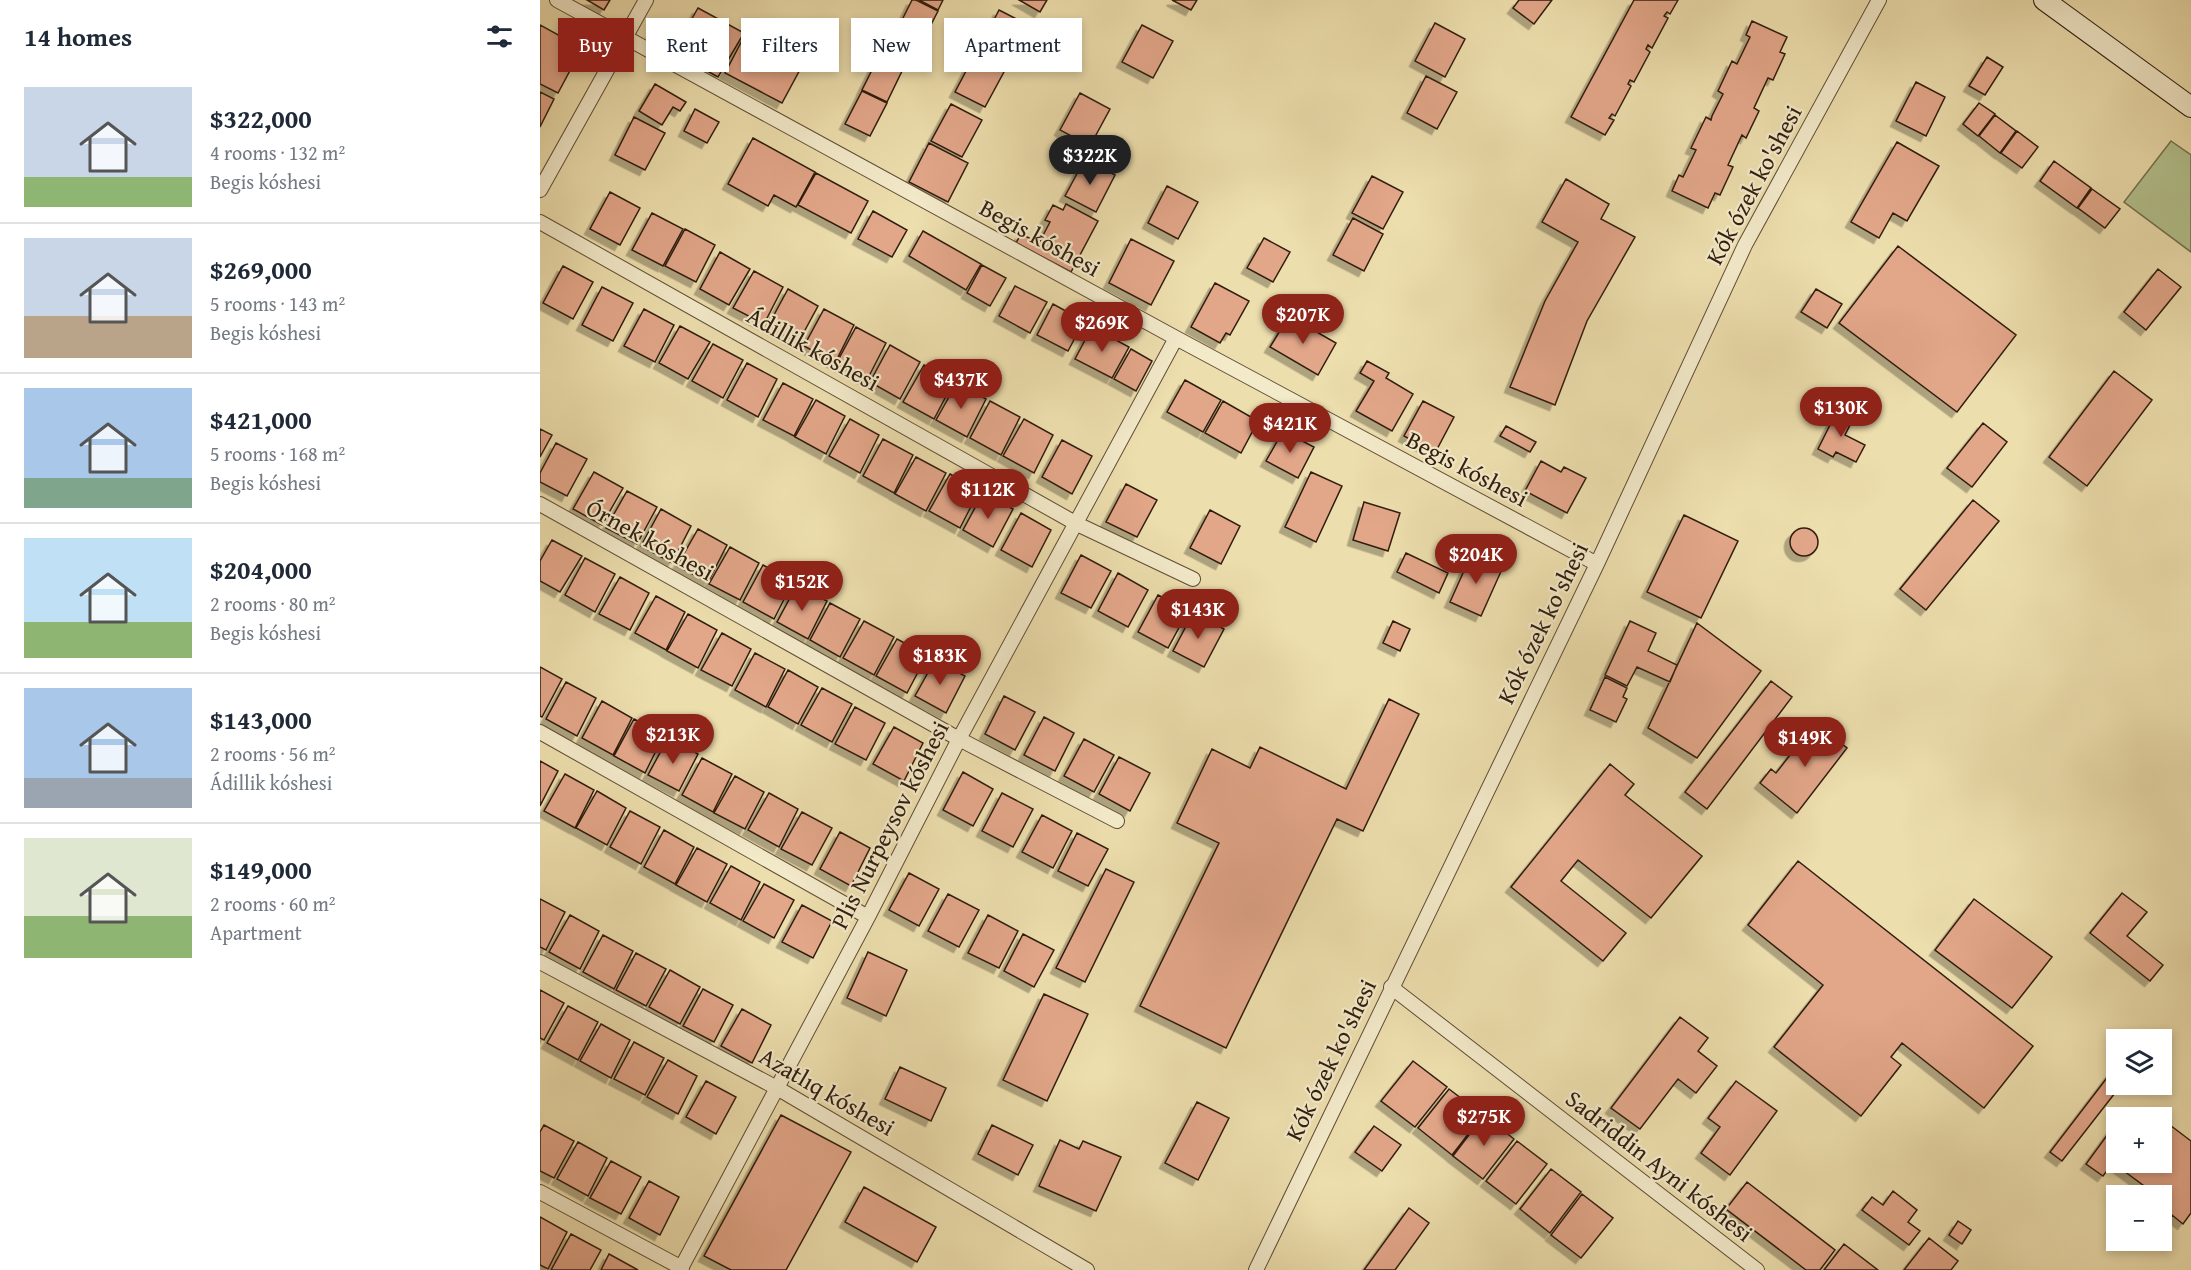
<!DOCTYPE html>
<html lang="en">
<head>
<meta charset="utf-8">
<style>
	body { margin:0; font-family:"Gentium Book Plus",serif; background:#f6f6f7; color:#1f2937; height:100vh; display:flex; flex-direction:column; font-size:22px; white-space:nowrap }
	* { box-sizing:border-box; margin:0 }
	p { font-size:20px; color:#747a83 }
	.icon { flex:none; width:33px; height:33px; fill:none; stroke:currentColor; stroke-width:2; stroke-linecap:round; stroke-linejoin:round }
	.map { position:relative; flex:1; overflow:hidden }
	.side { display:flex; flex-direction:column; background:#fff; width:540px }
	.side>* { flex:none }
	.hud { position:absolute; left:18px; top:18px; width:570px; height:54px; display:flex; gap:12px }
	.fabs { position:absolute; left:1566px; top:1029px; display:grid; gap:12px }
	.fabs a { display:grid; place-items:center; width:66px; height:66px; border-radius:0px; background:#fff; box-shadow:0 3px 9px #0003; font-size:30px }
	.price { position:absolute; translate:-50% -51px; padding:0 14px; border-radius:21px; background:#8f2418; color:#fff; font-size:20px; line-height:39px; filter:drop-shadow(0 2px 3px #0008) }
	.price::after { content:''; position:absolute; left:50%; top:36px; width:18px; height:14px; margin-left:-9px; background:inherit; clip-path:polygon(0 0,100% 0,50% 100%) }
	.price.active { background:#222; color:#fff }
	ul { padding:0; list-style:none }
	li { display:flex; align-items:center; gap:18px; height:150px; padding:0 24px }
	li+li { border-top:2px solid #e0e1e3 }
	li span { display:grid; place-items:center; flex:none; width:168px; height:120px; border-radius:0px; color:#555 }
	li>.icon { margin-inline-start:auto }
	span .icon { width:72px; height:72px; fill:#fffc; stroke-width:1 }
	li b { font-size:26px }
	h2 { display:flex; justify-content:space-between; align-items:center; height:72px; padding:0 24px; font-size:26px }
	.tag { padding:0 21px; border-radius:0px; background:#fff; box-shadow:0 3px 9px #0003; font-size:21px; line-height:54px }
	.tag.active { background:#8f2418; color:#fff }
	main { display:flex; flex:1; min-height:0 }
	.map>svg:first-child { display:block }
</style>
</head>
<body>
<main>
<section class="side">
<h2>14 homes<svg class="icon" aria-label="filters" viewBox="0 0 24 24"><path d="M4 7h16M4 17h16"/><circle cx="9" cy="7" r="2"/><circle cx="15" cy="17" r="2"/></svg></h2>
<ul>
<li><span style="background:linear-gradient(#c9d6e8 75%,#8fb573 0)"><svg class="icon" aria-label="home" viewBox="0 0 24 24"><path d="M3 11l9-7 9 7M6 9v11h12V9"/></svg></span><div><b>$322,000</b><p>4 rooms · 132 m²</p><p>Begis kóshesi</p></div></li>
<li><span style="background:linear-gradient(#c9d6e8 65%,#b9a48a 0)"><svg class="icon" aria-label="home" viewBox="0 0 24 24"><path d="M3 11l9-7 9 7M6 9v11h12V9"/></svg></span><div><b>$269,000</b><p>5 rooms · 143 m²</p><p>Begis kóshesi</p></div></li>
<li><span style="background:linear-gradient(#a9c7e8 75%,#7fa58c 0)"><svg class="icon" aria-label="home" viewBox="0 0 24 24"><path d="M3 11l9-7 9 7M6 9v11h12V9"/></svg></span><div><b>$421,000</b><p>5 rooms · 168 m²</p><p>Begis kóshesi</p></div></li>
<li><span style="background:linear-gradient(#bfe0f5 70%,#8fb573 0)"><svg class="icon" aria-label="home" viewBox="0 0 24 24"><path d="M3 11l9-7 9 7M6 9v11h12V9"/></svg></span><div><b>$204,000</b><p>2 rooms · 80 m²</p><p>Begis kóshesi</p></div></li>
<li><span style="background:linear-gradient(#a9c7e8 75%,#9aa5b1 0)"><svg class="icon" aria-label="home" viewBox="0 0 24 24"><path d="M3 11l9-7 9 7M6 9v11h12V9"/></svg></span><div><b>$143,000</b><p>2 rooms · 56 m²</p><p>Ádillik kóshesi</p></div></li>
<li><span style="background:linear-gradient(#dfe7d0 65%,#8fb573 0)"><svg class="icon" aria-label="home" viewBox="0 0 24 24"><path d="M3 11l9-7 9 7M6 9v11h12V9"/></svg></span><div><b>$149,000</b><p>2 rooms · 60 m²</p><p>Apartment</p></div></li>
</ul>
</section>
<div class="map">
<svg width="1651" height="1270" viewBox="0 0 1651 1270">
	<defs>
		<filter id="shadow"><feDropShadow dx="-5.5" dy="5.5" stdDeviation="0" flood-color="#0004"/></filter>
	</defs>
	<rect width="100%" height="100%" fill="#eddead"/>
	<filter id="stains"><feTurbulence type="fractalNoise" baseFrequency=".00333" numOctaves="4"/><feColorMatrix values="0 0 0 0 .2 0 0 0 0 .09 0 0 0 0 .02 0 0 0 .5 -.17"/></filter>
	<radialGradient id="worn" r=".72"><stop offset=".6" stop-color="#630" stop-opacity="0"/><stop offset="1" stop-color="#630" stop-opacity=".3"/></radialGradient>
	<!-- green -->
	<path fill="#b3c28e" stroke="#72704e" stroke-width="1.5" d="M1631,141L1651,155V252L1584,202Z"/>
	<!-- building -->
	<path fill="#e2a689" stroke="#301d0f" stroke-width="1.5" filter="url(#shadow)" d="M47,0H70L64,10Z
		M372,0H376L398,11L381,44L356,32Z
		M379,0H403L398,10Z
		M479,0H507L500,12Z
		M632,0H657L651,10Z
		M979,0H1012L994,24L973,8Z
		M1094,0H1138L1130,14L1127,12L1124,16L1128,18L1112,48L1108,45L1106,49L1110,52L1094,82L1090,80L1088,84L1091,86L1075,116L1072,114L1069,118L1074,120L1065,135L1031,117Z
		M158,8L204,33L178,77L133,52Z
		M459,10L490,26L470,63L440,47Z
		M1212,21L1247,37L1240,52L1245,54L1233,80L1228,78L1214,108L1219,111L1206,138L1202,135L1188,165L1193,167L1180,195L1175,193L1168,208L1132,191L1139,175L1143,177L1156,150L1151,148L1166,117L1171,120L1172,116L1183,94L1178,91L1192,61L1197,64L1210,37L1206,35Z
		M895,23L925,39L905,77L875,61Z
		M0,25L42,48L18,93L0,84Z
		M602,25L633,41L613,78L582,62Z
		M206,33L263,64L242,103L185,73Z
		M435,54L465,70L445,107L415,92Z
		M339,56L363,69L347,102L322,90Z
		M1447,57L1463,67L1445,95L1429,86Z
		M886,76L917,92L897,129L867,113Z
		M1376,82L1405,97L1386,136L1356,121Z
		M115,84L146,102L140,111L133,107L122,125L99,111Z
		M322,91L347,103L330,136L305,124Z
		M0,92L14,99L0,127Z
		M540,93L570,109L550,146L520,130Z
		M1439,103L1455,114L1438,136L1423,124Z
		M411,104L442,120L422,157L391,141Z
		M155,109L179,122L167,143L144,131Z
		M1455,115L1476,131L1460,153L1439,136Z
		M94,117L125,133L105,170L75,155Z
		M1477,131L1498,147L1482,168L1461,153Z
		M213,138L275,172L256,207L234,195L228,206L188,184Z
		M1357,142L1399,166L1367,221L1353,213L1339,238L1311,222Z
		M389,143L428,163L408,202L369,182Z
		M545,159L575,175L556,212L525,196Z
		M1514,161L1551,188L1537,208L1500,181Z
		M276,173L328,201L311,233L258,205Z
		M832,176L863,192L843,229L812,213Z
		M1026,179L1069,204L1061,219L1095,237L1047,321L1015,405L970,387L1005,301L1038,242L1002,222Z
		M627,186L658,202L638,239L608,223Z
		M1552,189L1580,209L1565,228L1538,208Z
		M70,192L100,208L80,245L50,229Z
		M526,204L558,221L531,272L476,243L481,234L499,243L510,222L505,220L513,205L523,210Z
		M333,211L367,230L352,257L318,239Z
		M112,213L143,229L123,266L92,250Z
		M813,218L843,234L824,271L793,255Z
		M145,229L175,245L156,282L125,266Z
		M383,231L441,264L426,290L369,256Z
		M724,238L750,252L733,282L707,268Z
		M591,239L634,261L611,305L569,283Z
		M1358,246L1476,335L1417,412L1299,323Z
		M180,252L210,269L189,305L160,289Z
		M442,265L466,278L450,306L427,293Z
		M23,266L53,282L33,319L3,303Z
		M1618,269L1641,287L1606,330L1584,312Z
		M214,271L243,287L224,324L193,308Z
		M675,283L709,301L690,335L686,333L680,343L651,327Z
		M475,286L507,302L490,333L459,316Z
		M62,287L93,303L73,341L42,325Z
		M248,289L278,306L258,343L228,326Z
		M1276,289L1302,304L1287,328L1261,312Z
		M513,304L544,321L528,351L497,335Z
		M104,309L134,325L115,362L84,346Z
		M284,309L314,325L295,363L264,346Z
		M749,316L796,343L778,375L730,347Z
		M140,326L170,342L148,379L119,363Z
		M316,327L346,343L327,380L296,364Z
		M552,327L589,347L572,378L535,359Z
		M173,344L203,360L183,398L152,381Z
		M350,345L380,362L360,399L330,382Z
		M591,349L612,361L596,391L574,379Z
		M827,361L849,373L846,378L873,394L852,431L816,411L834,381L820,373Z
		M207,363L237,379L218,417L187,400Z
		M384,365L414,381L394,419L363,402Z
		M1574,371L1612,400L1547,486L1509,457Z
		M645,380L681,400L663,432L627,412Z
		M243,383L273,399L254,436L223,420Z
		M417,383L446,399L427,437L396,420Z
		M276,400L305,416L286,454L255,437Z
		M450,401L480,417L461,455L430,438Z
		M683,401L718,421L701,453L665,433Z
		M883,401L914,417L895,453L864,436Z
		M1298,409L1314,417L1305,435L1325,445L1316,462L1296,452L1293,457L1278,449Z
		M310,419L339,435L320,473L289,456Z
		M484,419L513,435L494,473L463,456Z
		M1443,423L1467,442L1432,487L1407,468Z
		M966,426L996,442L990,452L960,436Z
		M0,429L12,435L0,457Z
		M743,431L774,447L758,478L726,461Z
		M343,439L373,455L354,493L323,476Z
		M522,440L552,456L532,494L502,477Z
		M16,443L47,459L27,496L0,482V473Z
		M376,457L406,473L386,511L355,494Z
		M1001,461L1021,472L1024,467L1046,478L1027,513L985,491Z
		M54,472L83,488L62,525L33,509Z
		M771,472L802,486L776,542L745,527Z
		M410,474L439,491L420,528L389,511Z
		M586,484L617,500L597,537L566,522Z
		M87,491L117,507L97,544L66,528Z
		M443,493L473,509L453,547L423,530Z
		M1433,500L1459,521L1386,610L1360,589Z
		M824,502L860,513L848,551L813,540Z
		M121,509L151,526L132,563L101,546Z
		M670,510L700,526L681,564L650,548Z
		M481,513L511,530L492,567L461,550Z
		M1144,515L1198,541L1161,618L1107,592Z
		M1250 542a14 14 0 1 1 28 0a14 14 0 1 1-28 0Z
		M158,529L187,545L168,582L137,566Z
		M12,540L42,556L20,592L0,581V561Z
		M190,547L219,563L200,600L169,584Z
		M866,553L908,573L899,593L857,572Z
		M932,553L963,567L941,616L910,602Z
		M541,555L571,571L551,608L521,593Z
		M45,558L75,574L55,612L25,595Z
		M223,565L253,582L234,619L203,602Z
		M578,573L608,590L588,627L558,611Z
		M80,577L109,593L90,630L59,614Z
		M257,585L287,601L268,639L237,622Z
		M618,595L648,611L628,648L598,632Z
		M116,596L145,612L126,650L95,633Z
		M290,603L320,619L300,657L270,640Z
		M653,613L684,629L664,667L633,651Z
		M148,614L177,630L158,668L127,651Z
		M324,621L354,637L334,675L303,658Z
		M853,621L870,629L860,651L843,643Z
		M1090,621L1116,633L1108,651L1137,665L1130,682L1097,667L1087,686L1065,675Z
		M1157,623L1221,671L1157,758L1108,728Z
		M182,633L211,649L192,686L161,670Z
		M357,639L387,655L367,693L336,676Z
		M215,653L245,669L226,707L195,690Z
		M395,660L425,676L406,713L375,696Z
		M0,667L22,679L2,717L0,716Z
		M248,670L278,687L258,724L228,707Z
		M1065,677L1087,688L1083,697L1087,699L1076,722L1050,710Z
		M1231,681L1252,697L1167,809L1145,792Z
		M26,682L56,698L37,736L6,719Z
		M282,688L312,704L292,742L261,725Z
		M464,696L495,712L475,750L445,734Z
		M849,699L879,714L823,831L797,819L686,1048L600,1006L679,843L637,823L672,749L710,768L720,747L806,789Z
		M62,701L92,718L73,755L42,738Z
		M315,707L345,723L326,760L295,744Z
		M504,717L534,733L515,771L484,755Z
		M94,719L124,735L105,773L74,756Z
		M1275,723L1307,748L1257,813L1220,783L1231,769L1236,773Z
		M354,727L383,743L364,781L333,764Z
		M128,738L158,754L139,791L108,775Z
		M544,739L574,755L554,792L524,776Z
		M579,757L610,773L590,811L559,794Z
		M162,758L192,774L173,812L142,795Z
		M0,761L18,771L0,806Z
		M1070,764L1094,784L1085,795L1162,856L1111,918L1038,860L1021,881L1086,933L1063,961L971,887Z
		M423,772L453,789L433,826L403,810Z
		M25,774L54,790L35,828L4,811Z
		M195,776L224,792L205,829L174,813Z
		M57,791L86,808L67,845L36,828Z
		M229,793L258,809L239,847L208,830Z
		M462,793L493,809L473,847L442,831Z
		M90,811L120,827L101,864L70,847Z
		M262,812L292,828L272,865L241,849Z
		M502,815L532,831L513,868L482,852Z
		M124,830L154,847L135,884L104,867Z
		M300,832L330,848L311,886L280,869Z
		M537,833L568,849L548,886L518,871Z
		M157,848L187,864L167,902L136,885Z
		M1258,861L1493,1046L1444,1108L1362,1043L1351,1057L1361,1065L1321,1116L1234,1047L1283,985L1208,925Z
		M191,866L220,882L201,920L170,903Z
		M566,869L594,882L545,982L516,968Z
		M369,873L399,889L379,926L349,910Z
		M224,884L254,900L234,938L203,921Z
		M1582,893L1607,912L1587,936L1623,965L1610,981L1550,933Z
		M408,894L439,910L419,947L388,931Z
		M0,899L25,912L6,950L0,947Z
		M1434,899L1512,957L1472,1008L1395,950Z
		M262,905L292,921L273,958L242,942Z
		M30,915L59,931L40,969L9,952Z
		M448,915L478,931L459,968L428,953Z
		M483,934L514,950L494,987L464,971Z
		M63,935L93,951L74,989L43,972Z
		M328,952L367,970L346,1016L307,998Z
		M96,953L126,969L106,1006L76,990Z
		M130,970L160,987L140,1024L109,1007Z
		M163,989L193,1005L174,1042L143,1026Z
		M0,990L24,1003L4,1040L0,1038Z
		M504,994L548,1014L507,1101L463,1080Z
		M28,1006L58,1022L38,1060L7,1043Z
		M202,1009L231,1025L212,1063L181,1046Z
		M1140,1017L1168,1038L1158,1051L1177,1066L1156,1093L1138,1079L1100,1129L1071,1108Z
		M61,1024L90,1040L71,1078L40,1061Z
		M94,1042L124,1058L105,1095L74,1079Z
		M128,1060L157,1076L138,1114L107,1097Z
		M873,1061L907,1087L875,1127L841,1101Z
		M1576,1066V1084H1582L1522,1161L1510,1152Z
		M360,1067L406,1088L391,1121L345,1099Z
		M166,1081L196,1097L176,1134L146,1117Z
		M1196,1081L1237,1111L1190,1175L1161,1153L1180,1127L1168,1118Z
		M909,1089L943,1115L912,1155L878,1128Z
		M657,1102L689,1118L658,1180L625,1163Z
		M241,1115L311,1152L246,1270H191L164,1256Z
		M944,1115L974,1139L943,1179L913,1156Z
		M1622,1119L1651,1141V1213L1643,1224L1632,1215L1626,1223L1622,1220V1196H1614L1615,1194L1573,1163L1563,1176L1546,1164L1576,1123V1162H1622Z
		M4,1125L34,1141L14,1178L0,1171V1132Z
		M452,1125L493,1145L478,1175L438,1154Z
		M834,1126L861,1145L842,1171L815,1152Z
		M520,1140L539,1149L543,1141L581,1157L556,1211L499,1186Z
		M977,1141L1007,1164L976,1204L946,1181Z
		M38,1142L67,1158L48,1196L17,1179Z
		M71,1161L101,1177L81,1214L50,1198Z
		M1011,1169L1041,1192L1010,1233L980,1209Z
		M109,1181L139,1197L120,1235L89,1218Z
		M1207,1182L1295,1250L1280,1270H1266L1186,1209Z
		M324,1187L396,1227L377,1262L305,1222Z
		M1353,1191L1377,1210L1368,1222L1380,1231L1369,1245L1322,1210L1332,1197L1343,1205Z
		M1042,1194L1073,1218L1041,1258L1011,1235Z
		M869,1208L889,1223L855,1270H824Z
		M0,1217L27,1232L8,1269L0,1265Z
		M1418,1221L1431,1230L1422,1244L1409,1235Z
		M31,1234L61,1250L50,1270H11Z
		M1389,1238L1418,1261L1411,1270H1364Z
		M1304,1244L1338,1270H1284Z
		M69,1254L98,1270H61Z"/>
	<g fill="none" stroke-linecap="round" stroke-linejoin="round">
		<!-- minor casing -->
		<g stroke="#5f4d36" stroke-width="16">
			<path id="minor" d="M17,0L636,338L1057,564
				M0,190L106,0
				M0,222L537,524L653,579
				M0,504L419,739L577,821
				M0,732L328,917
				M0,962L237,1088L547,1270
				M851,987L1217,1270
				M0,1192L142,1268
				M140,1270L328,917L419,739L636,338
				M716,1270L1057,564L1205,245L1339,0"/>
		</g>
		<!-- secondary casing -->
		<g stroke="#301d0f" stroke-width="22">
			<path id="secondary" d="M1504,0L1651,107"/>
		</g>
		<!-- minor -->
		<use href="#minor" stroke="#f3eaca" stroke-width="14"/>
		<!-- secondary -->
		<use href="#secondary" stroke="#f3eaca" stroke-width="20"/>
	</g>
	<g text-anchor="middle" stroke-width="4.5" stroke-linejoin="round" paint-order="stroke">
		<!-- street labels -->
		<g font-size="24" fill="#301d0f" stroke="#f3eaca">
			<text transform="translate(1214 185) rotate(-62)" y="8">Kók ózek ko'shesi</text>
			<text transform="translate(500 238) rotate(29)" y="8">Begis kóshesi</text>
			<text transform="translate(273 349) rotate(29)" y="8">Ádillik kóshesi</text>
			<text transform="translate(927 469) rotate(28)" y="8">Begis kóshesi</text>
			<text transform="translate(110 540) rotate(29)" y="8">Órnek kóshesi</text>
			<text transform="translate(1003 623) rotate(-64)" y="8">Kók ózek ko'shesi</text>
			<text transform="translate(350 825) rotate(-63)" y="8">Plis Nurpeysov kóshesi</text>
			<text transform="translate(791 1060) rotate(-64)" y="8">Kók ózek ko'shesi</text>
			<text transform="translate(287 1092) rotate(30)" y="8">Azatlıq kóshesi</text>
			<text transform="translate(1119 1166) rotate(38)" y="8">Sadriddin Ayni kóshesi</text>
		</g>
	</g>
	<rect width="100%" height="100%" filter="url(#stains)"/>
	<rect width="100%" height="100%" fill="url(#worn)"/>
</svg>
<div class="fabs">
<a><svg class="icon" aria-label="layers" viewBox="0 0 24 24"><path d="M12 4l9 5-9 5-9-5zM3 14l9 5 9-5"/></svg></a>
<a>+</a>
<a>−</a>
</div>
<b class="price active" style="left:550px;top:186px">$322K</b>
<b class="price" style="left:763px;top:345px">$207K</b>
<b class="price" style="left:562px;top:353px">$269K</b>
<b class="price" style="left:421px;top:410px">$437K</b>
<b class="price" style="left:1301px;top:438px">$130K</b>
<b class="price" style="left:750px;top:454px">$421K</b>
<b class="price" style="left:448px;top:520px">$112K</b>
<b class="price" style="left:936px;top:585px">$204K</b>
<b class="price" style="left:262px;top:612px">$152K</b>
<b class="price" style="left:658px;top:640px">$143K</b>
<b class="price" style="left:400px;top:686px">$183K</b>
<b class="price" style="left:133px;top:765px">$213K</b>
<b class="price" style="left:1265px;top:768px">$149K</b>
<b class="price" style="left:944px;top:1147px">$275K</b>
<div class="hud">
<a class="tag active">Buy</a>
<a class="tag">Rent</a>
<a class="tag">Filters</a>
<a class="tag">New</a>
<a class="tag">Apartment</a>
</div>
</div>
</main>
</body>
</html>
